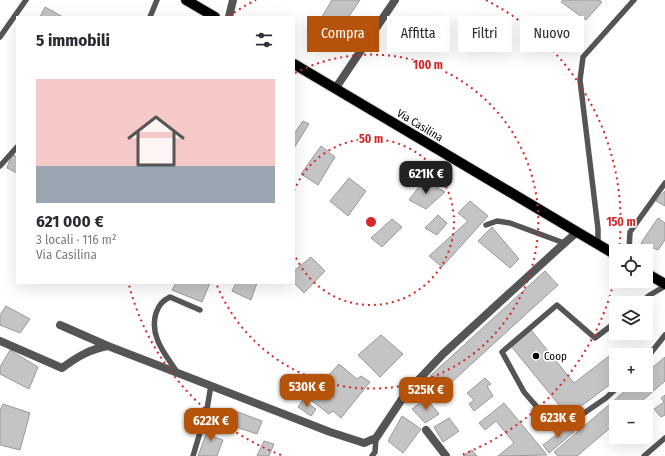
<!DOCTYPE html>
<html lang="it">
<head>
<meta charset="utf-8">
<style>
	body { margin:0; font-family:"Fira Sans Condensed",sans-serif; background:#f7f7f7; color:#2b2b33; height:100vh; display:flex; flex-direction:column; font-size:15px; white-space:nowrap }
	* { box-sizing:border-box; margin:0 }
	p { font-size:13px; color:#7c7c81 }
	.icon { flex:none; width:22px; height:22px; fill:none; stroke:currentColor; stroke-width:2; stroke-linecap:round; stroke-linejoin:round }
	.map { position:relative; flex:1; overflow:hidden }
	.side { position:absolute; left:16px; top:16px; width:279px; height:268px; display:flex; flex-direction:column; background:#fff; border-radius:0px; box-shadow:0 4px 16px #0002 }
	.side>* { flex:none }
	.banner { position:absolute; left:307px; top:16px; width:298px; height:36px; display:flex; gap:8px }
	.controls { position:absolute; left:609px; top:244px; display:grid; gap:8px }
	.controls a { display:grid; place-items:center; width:44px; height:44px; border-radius:0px; background:#fff; box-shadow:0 4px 16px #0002; font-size:20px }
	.price { position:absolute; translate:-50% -34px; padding:0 9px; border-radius:8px; background:#b45309; color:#fff; font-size:13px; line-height:26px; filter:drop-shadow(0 1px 2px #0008) }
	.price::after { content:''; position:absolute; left:50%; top:24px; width:12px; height:9px; margin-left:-6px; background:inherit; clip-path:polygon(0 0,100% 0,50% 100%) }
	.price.on { background:#222; color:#fff }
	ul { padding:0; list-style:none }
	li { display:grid; align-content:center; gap:8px; height:212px; padding:0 20px }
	li span { display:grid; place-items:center; height:124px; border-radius:0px; color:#555 }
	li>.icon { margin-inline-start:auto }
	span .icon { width:72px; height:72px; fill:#fffc; stroke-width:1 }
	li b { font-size:17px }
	h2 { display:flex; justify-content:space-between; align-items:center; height:48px; padding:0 20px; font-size:17px }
	.tag { padding:0 14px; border-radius:0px; background:#fff; box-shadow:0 4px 16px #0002; font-size:14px; line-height:36px }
	.tag.on { background:#b45309; color:#fff }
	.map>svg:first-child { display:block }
</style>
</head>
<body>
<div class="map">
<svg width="665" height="456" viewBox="0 0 665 456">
	<rect width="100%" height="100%" fill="#fff"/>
	<!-- building -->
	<path fill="#c4c4c4" stroke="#999" d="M332,0H360L339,31L320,20Z
		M563,0H599L602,2L586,20L561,2Z
		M45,7L63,17H40Z
		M303,121L309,124L294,148V134Z
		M321,146L335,157L318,185L301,174Z
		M12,154L17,157V173L7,168Z
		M349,178L366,191L348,216L330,201Z
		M424,180L445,192L426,209L409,200Z
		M665,191V206L656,201Z
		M470,201L488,216L442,267L429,256L468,221L458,213Z
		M438,215L447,223L437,235L425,228Z
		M658,218L665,223V240L658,250L641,243Z
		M392,219L402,227L382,247L371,238Z
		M492,227L519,259L510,268L478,241Z
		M311,257L325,271L304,293L294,283V271Z
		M545,271L558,285L442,391L430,376Z
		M176,283H210L202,302L172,290Z
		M236,283H257L251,300L232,291Z
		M6,306L30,319L20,333L0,325V315Z
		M531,330L574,383L613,353L616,358V380L568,416L511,346Z
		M381,335L403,354L380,377L358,355Z
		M10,350L38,367L29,389L0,374V367Z
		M665,357V381L635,407H616V423L577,456H558L554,452L632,385H646V373Z
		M339,364L357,379L361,376L370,382L341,418L333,411L329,414L308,398Z
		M485,378L491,384L487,386L493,396L474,411L469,404L474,400L467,393Z
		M665,395V415L661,417L654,409L664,402L661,398Z
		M426,398L439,414L425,423L412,409Z
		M303,400L316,409L311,416L298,407Z
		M504,403L547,455L498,456L514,443L496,421L485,430L479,423Z
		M3,404L30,413L20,450L0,445V410Z
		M235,411L262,421L257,434L227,424Z
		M402,416L421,429L403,453L388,441Z
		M449,418L459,431L443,442L434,427Z
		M211,421L218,424L214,437L223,440L217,456H198Z
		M568,426L574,432L549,453L543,445Z
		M264,441L274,444L269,456H257Z
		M472,450L477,456H463Z"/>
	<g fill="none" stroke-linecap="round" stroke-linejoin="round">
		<!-- primary casing -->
		<g stroke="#dbdbdb" stroke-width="12">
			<path id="primary" d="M186,0L215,17
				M294,64L616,255
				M646,273L665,284"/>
		</g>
		<!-- lane -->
		<path stroke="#555" stroke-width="5.5" d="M150,17L157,0
			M0,37L26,0
			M0,166L17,147
			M486,225L497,221L510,223L564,243
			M598,244V229L580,80L583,57L634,0
			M629,251L630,232L665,183
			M640,303L650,295L665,286
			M616,322L595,338L557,305L502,352L524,392L558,431L606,398L620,385
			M646,359L665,335
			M177,372C165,354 149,336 156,313C159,305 162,301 170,297L200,310
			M193,456L207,409L211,385
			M372,456L375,452L376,438
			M644,456L665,438"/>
		<!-- street -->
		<path stroke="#555" stroke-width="8" d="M229,17L233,0
			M335,89L395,0
			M60,325L108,346
			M0,341L62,368C77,357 90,349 108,346L330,432L364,443L376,438L406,393L443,354L559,248L577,232
			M426,430L446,456"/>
		<!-- primary -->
		<use href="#primary" stroke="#000" stroke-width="10"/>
	</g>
	<!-- distance rings -->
	<g fill="none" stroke="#d62828" stroke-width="2" stroke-dasharray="2 4">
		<path d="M294 191A83 83 0 1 1 294 253"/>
		<path d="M295 73A167 167 0 1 1 216 283"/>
		<path d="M616 272A250 250 0 0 1 461 455M281 455A250 250 0 0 1 129 285M229 16A250 250 0 0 1 256 0M486 0A250 250 0 0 1 619 250"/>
	</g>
	<!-- markers -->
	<circle fill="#000" stroke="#fff" stroke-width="1.5" cx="536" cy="356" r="4"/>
	<g text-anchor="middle" stroke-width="3.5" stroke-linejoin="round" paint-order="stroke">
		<!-- street labels -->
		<g font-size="11" fill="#000" stroke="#fff">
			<text transform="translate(420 125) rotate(31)" y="4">Via Casilina</text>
		</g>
		<!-- poi labels -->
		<g font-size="11" fill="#000" stroke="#fff" text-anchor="start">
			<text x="544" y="360">Coop</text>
		</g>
	</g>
	<circle cx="371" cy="222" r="6" fill="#d62828" stroke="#fff" stroke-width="2"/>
	<g font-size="12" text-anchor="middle" font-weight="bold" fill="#d62828" stroke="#fff" stroke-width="3.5" stroke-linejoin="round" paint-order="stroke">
		<text x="428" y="69">100 m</text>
		<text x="371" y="143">50 m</text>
		<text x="621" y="226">150 m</text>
	</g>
</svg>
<div class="controls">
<a><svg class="icon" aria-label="locate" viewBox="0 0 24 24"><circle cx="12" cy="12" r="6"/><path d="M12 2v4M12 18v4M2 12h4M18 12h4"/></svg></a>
<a><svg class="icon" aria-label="layers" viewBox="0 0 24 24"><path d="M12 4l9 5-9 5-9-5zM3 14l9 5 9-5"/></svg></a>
<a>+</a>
<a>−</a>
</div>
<b class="price on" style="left:426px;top:195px">621K €</b>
<b class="price" style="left:307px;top:408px">530K €</b>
<b class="price" style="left:426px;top:411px">525K €</b>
<b class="price" style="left:558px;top:439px">623K €</b>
<b class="price" style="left:211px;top:442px">622K €</b>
<div class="banner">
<a class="tag on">Compra</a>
<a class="tag">Affitta</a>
<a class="tag">Filtri</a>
<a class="tag">Nuovo</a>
</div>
<section class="side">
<h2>5 immobili<svg class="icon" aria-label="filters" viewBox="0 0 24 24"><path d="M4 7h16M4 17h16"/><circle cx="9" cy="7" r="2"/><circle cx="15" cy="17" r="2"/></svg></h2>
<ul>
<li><span style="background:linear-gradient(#f6c9c9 70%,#9aa5b1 0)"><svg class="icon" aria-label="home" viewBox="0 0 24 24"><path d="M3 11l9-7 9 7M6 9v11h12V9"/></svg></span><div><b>621 000 €</b><p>3 locali · 116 m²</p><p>Via Casilina</p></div></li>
</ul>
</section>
</div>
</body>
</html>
